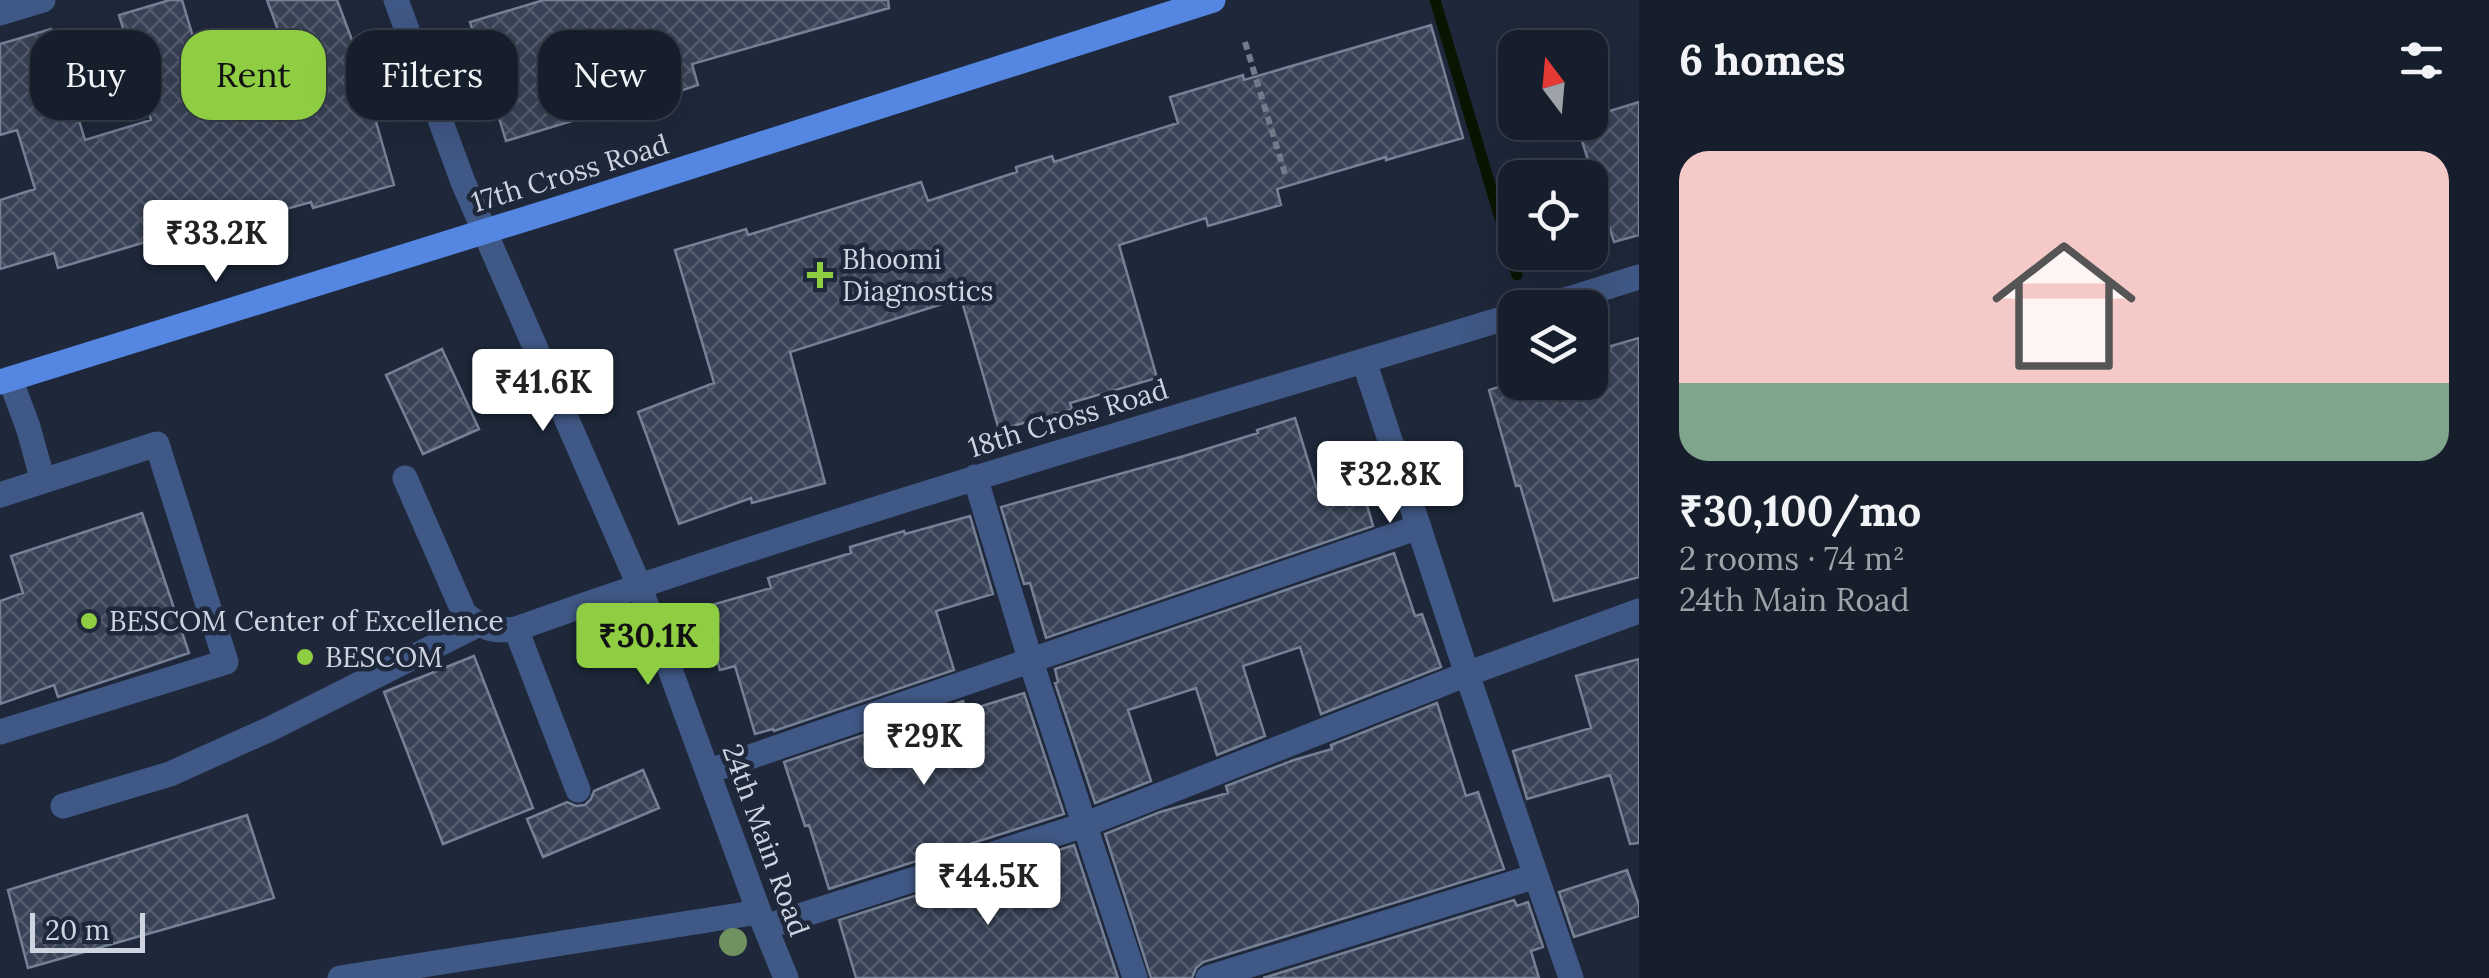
<!DOCTYPE html>
<html lang="en">
<head>
<meta charset="utf-8">
<style>
	body { margin:0; font-family:Lora,serif; background:#232b38; color:#f1f3f6; height:100vh; display:flex; flex-direction:column; font-size:38px; white-space:nowrap }
	* { box-sizing:border-box; margin:0 }
	p { font-size:32px; color:#9ea2a9 }
	.icon { flex:none; width:55px; height:55px; fill:none; stroke:currentColor; stroke-width:2; stroke-linecap:round; stroke-linejoin:round }
	.map { position:relative; flex:1; overflow:hidden }
	.side { display:flex; flex-direction:column; background:#161e2c; width:850px }
	.side>* { flex:none }
	.top-card { position:absolute; left:30px; top:30px; width:950px; height:90px; display:flex; gap:20px }
	.needle { width:65px; rotate:344deg }
	.controls { position:absolute; left:1498px; top:30px; display:grid; gap:20px }
	.controls a { display:grid; place-items:center; width:110px; height:110px; border-radius:20px; background:#161e2c; box-shadow:0 10px 40px #0002,0 0 0 2px #353c48; font-size:50px }
	.scale { position:absolute; left:30px; bottom:25px; width:115px; box-sizing:border-box; padding-left:10px; border:5px solid #ced4e0; border-top:0; font-size:28px; line-height:35px; white-space:nowrap; color:#ced4e0; -webkit-text-stroke:8px #1e283a; paint-order:stroke }
	.price { position:absolute; translate:-50% -85px; padding:0 22px; border-radius:10px; background:#fff; color:#222; font-size:32px; line-height:65px; filter:drop-shadow(0 2px 5px #0008) }
	.price::after { content:''; position:absolute; left:50%; top:60px; width:30px; height:22px; margin-left:-15px; background:inherit; clip-path:polygon(0 0,100% 0,50% 100%) }
	.price.active { background:#8fcd42; color:#111 }
	ul { padding:0; list-style:none }
	li { display:grid; align-content:center; gap:20px; height:530px; padding:0 40px }
	li+li { border-top:2px solid #353c48 }
	li span { display:grid; place-items:center; height:310px; border-radius:30px; color:#555 }
	li>.icon { margin-inline-start:auto }
	span .icon { width:180px; height:180px; fill:#fffc; stroke-width:1 }
	li b { font-size:42px }
	h2 { display:flex; justify-content:space-between; align-items:center; height:120px; padding:0 40px; font-size:42px }
	.pill { padding:0 35px; border-radius:30px; background:#161e2c; box-shadow:0 10px 40px #0002,0 0 0 2px #353c48; font-size:35px; line-height:90px }
	.pill.active { background:#8fcd42; color:#111 }
	main { display:flex; flex:1; min-height:0 }
	.map>svg:first-child { display:block }
</style>
</head>
<body>
<main>
<div class="map">
<svg width="1639" height="978" viewBox="0 0 1639 978">
	<defs>
		<pattern id="building-cross-hatch" width="8" height="8" patternUnits="userSpaceOnUse" patternTransform="scale(2.5)"><rect width="8" height="8" fill="#384256"/><path d="M0 0l8 8M0 8l8-8" fill="none" stroke="#545c6e"/></pattern>
	</defs>
	<rect width="100%" height="100%" fill="#1e283a"/>
	<g fill="none" stroke-linecap="round" stroke-linejoin="round">
		<!-- stream -->
		<path stroke="#0a1501" stroke-width="11" d="M1435,0L1517,275"/>
	</g>
	<!-- building -->
	<path fill="url(#building-cross-hatch)" stroke="#758196" stroke-width="2.5" d="M170,0H182L216,114L281,96L275,76L293,71L267,0H337L355,48L394,185L313,208L311,202L229,225L228,221L151,245L149,241L58,268L54,253L0,269V200L35,189L17,130L0,135V44L51,29L85,140L151,120L119,15Z
		M544,0H888L889,8L692,64L698,85L620,111L618,107L506,141L470,22Z
		M1431,25L1463,138L1386,160V157L1277,189L1281,205L1208,226L1206,218L1119,245L1157,378L1070,403L1072,409L999,430L961,298L790,352L825,483L752,503L751,498L679,524L638,412L714,383L675,250L746,229L748,235L921,182L928,201L1017,172L1016,167L1052,156L1054,162L1178,123L1170,97L1243,75L1244,80Z
		M1639,102V235L1614,242L1576,122H1590V117Z
		M1639,338V577L1554,601L1520,485L1516,486L1489,390L1514,382H1590V352Z
		M442,349L479,429L423,454L386,375Z
		M1295,418L1317,490L1359,477L1373,526L1046,638L1030,583L1024,584L1001,507L1184,456L1258,433L1257,430Z
		M142,513L189,653L58,697L54,685L0,704V601L23,593L11,556Z
		M970,516L993,594L936,611L954,670L774,731L773,729L755,734L735,666L720,670L701,608L771,588L768,578L851,553L850,547L904,531L905,534Z
		M1394,553L1415,616L1422,614L1441,667L1321,714L1300,647L1243,666L1265,736L1217,755L1196,688L1128,710L1151,781L1095,803L1055,683L1058,682L1055,669Z
		M474,656L533,808L443,844L384,692Z
		M1639,659V843L1630,844L1610,775L1527,799L1513,751L1591,728L1576,676Z
		M1024,693L1064,814L829,889L809,825L805,826L784,762L963,701L966,711Z
		M1437,703L1466,796L1478,792L1504,869L1203,962L1196,968L1192,978H1151L1105,834L1160,812L1228,793L1226,786L1294,760L1332,749L1331,745Z
		M643,770L659,808L543,857L527,819L567,802L576,806L585,805L591,799L594,791Z
		M247,815L274,898L28,968L8,890Z
		M1074,845L1118,978H856L839,920Z
		M1627,870L1639,905V916L1574,937L1559,892Z
		M1514,900L1517,906L1528,902L1543,947L1531,951L1539,978H1263Z"/>
	<g fill="none" stroke-linecap="round" stroke-linejoin="round">
		<!-- path -->
		<path stroke="#737b8a" stroke-width="6" stroke-dasharray="8 5" stroke-linecap="butt" d="M1245,42L1285,174"/>
		<!-- minor -->
		<path stroke="#405885" stroke-width="25" d="M396,0L463,182L639,585L759,912L786,978
			M0,13L43,0
			M1540,308L1639,277
			M1364,361L1467,674L1571,978
			M10,379L28,427L43,481
			M975,477L1031,662L1135,978
			M405,478L464,613C481,628 493,632 516,629C845,512 1181,417 1515,315
			M0,495L157,444L226,662L0,732
			M516,629L578,790
			M709,771L1419,527
			M63,806L170,774L270,729L477,625
			M765,927L1084,825L1467,674L1639,611
			M340,978L759,912
			M1208,978L1536,876"/>
		<!-- major -->
		<path stroke="#5486e2" stroke-width="25" d="M0,382L567,206L1213,0"/>
	</g>
	<!-- trees -->
	<circle fill="#709260" cx="733" cy="942" r="14"/>
	<!-- markers -->
	<g fill="#8fcd42" stroke="#1e283a" stroke-width="4">
		<path d="M815 260h10v10h10v10h-10v10h-10v-10h-10v-10h10z"/>
		<circle cx="89" cy="621" r="10"/>
		<circle cx="305" cy="657" r="10"/>
	</g>
	<g text-anchor="middle" stroke-width="9" stroke-linejoin="round" paint-order="stroke">
		<!-- street labels -->
		<g font-size="28" fill="#ced4e0" stroke="#1e283a">
			<text transform="translate(570 173) rotate(-17)" y="10">17th Cross Road</text>
			<text transform="translate(1068 418) rotate(-17)" y="10">18th Cross Road</text>
			<text transform="translate(766 840) rotate(70)" y="10">24th Main Road</text>
		</g>
		<!-- poi labels -->
		<g font-size="28" fill="#ced4e0" stroke="#1e283a" text-anchor="start">
			<text x="842" y="269">Bhoomi<tspan x="842" dy="32">Diagnostics</tspan></text>
			<text x="109" y="631">BESCOM Center of Excellence</text>
			<text x="325" y="667">BESCOM</text>
		</g>
	</g>
</svg>
<div class="controls">
<a><svg class="needle" viewBox="-14 -14 28 28"><path d="M0-13l5 13h-10z" fill="#e53935"/><path d="M0 13l5-13h-10z" fill="#9ea2a9"/></svg></a>
<a><svg class="icon" aria-label="locate" viewBox="0 0 24 24"><circle cx="12" cy="12" r="6"/><path d="M12 2v4M12 18v4M2 12h4M18 12h4"/></svg></a>
<a><svg class="icon" aria-label="layers" viewBox="0 0 24 24"><path d="M12 4l9 5-9 5-9-5zM3 14l9 5 9-5"/></svg></a>
</div>
<div class="scale">20 m</div>
<b class="price" style="left:216px;top:285px">₹33.2K</b>
<b class="price" style="left:543px;top:434px">₹41.6K</b>
<b class="price" style="left:1390px;top:526px">₹32.8K</b>
<b class="price active" style="left:648px;top:688px">₹30.1K</b>
<b class="price" style="left:924px;top:788px">₹29K</b>
<b class="price" style="left:988px;top:928px">₹44.5K</b>
<div class="top-card">
<a class="pill">Buy</a>
<a class="pill active">Rent</a>
<a class="pill">Filters</a>
<a class="pill">New</a>
</div>
</div>
<section class="side">
<h2>6 homes<svg class="icon" aria-label="filters" viewBox="0 0 24 24"><path d="M4 7h16M4 17h16"/><circle cx="9" cy="7" r="2"/><circle cx="15" cy="17" r="2"/></svg></h2>
<ul>
<li><span style="background:linear-gradient(#f6c9c9 75%,#7fa58c 0)"><svg class="icon" aria-label="home" viewBox="0 0 24 24"><path d="M3 11l9-7 9 7M6 9v11h12V9"/></svg></span><div><b>₹30,100/mo</b><p>2 rooms · 74 m²</p><p>24th Main Road</p></div></li>
</ul>
</section>
</main>
</body>
</html>
